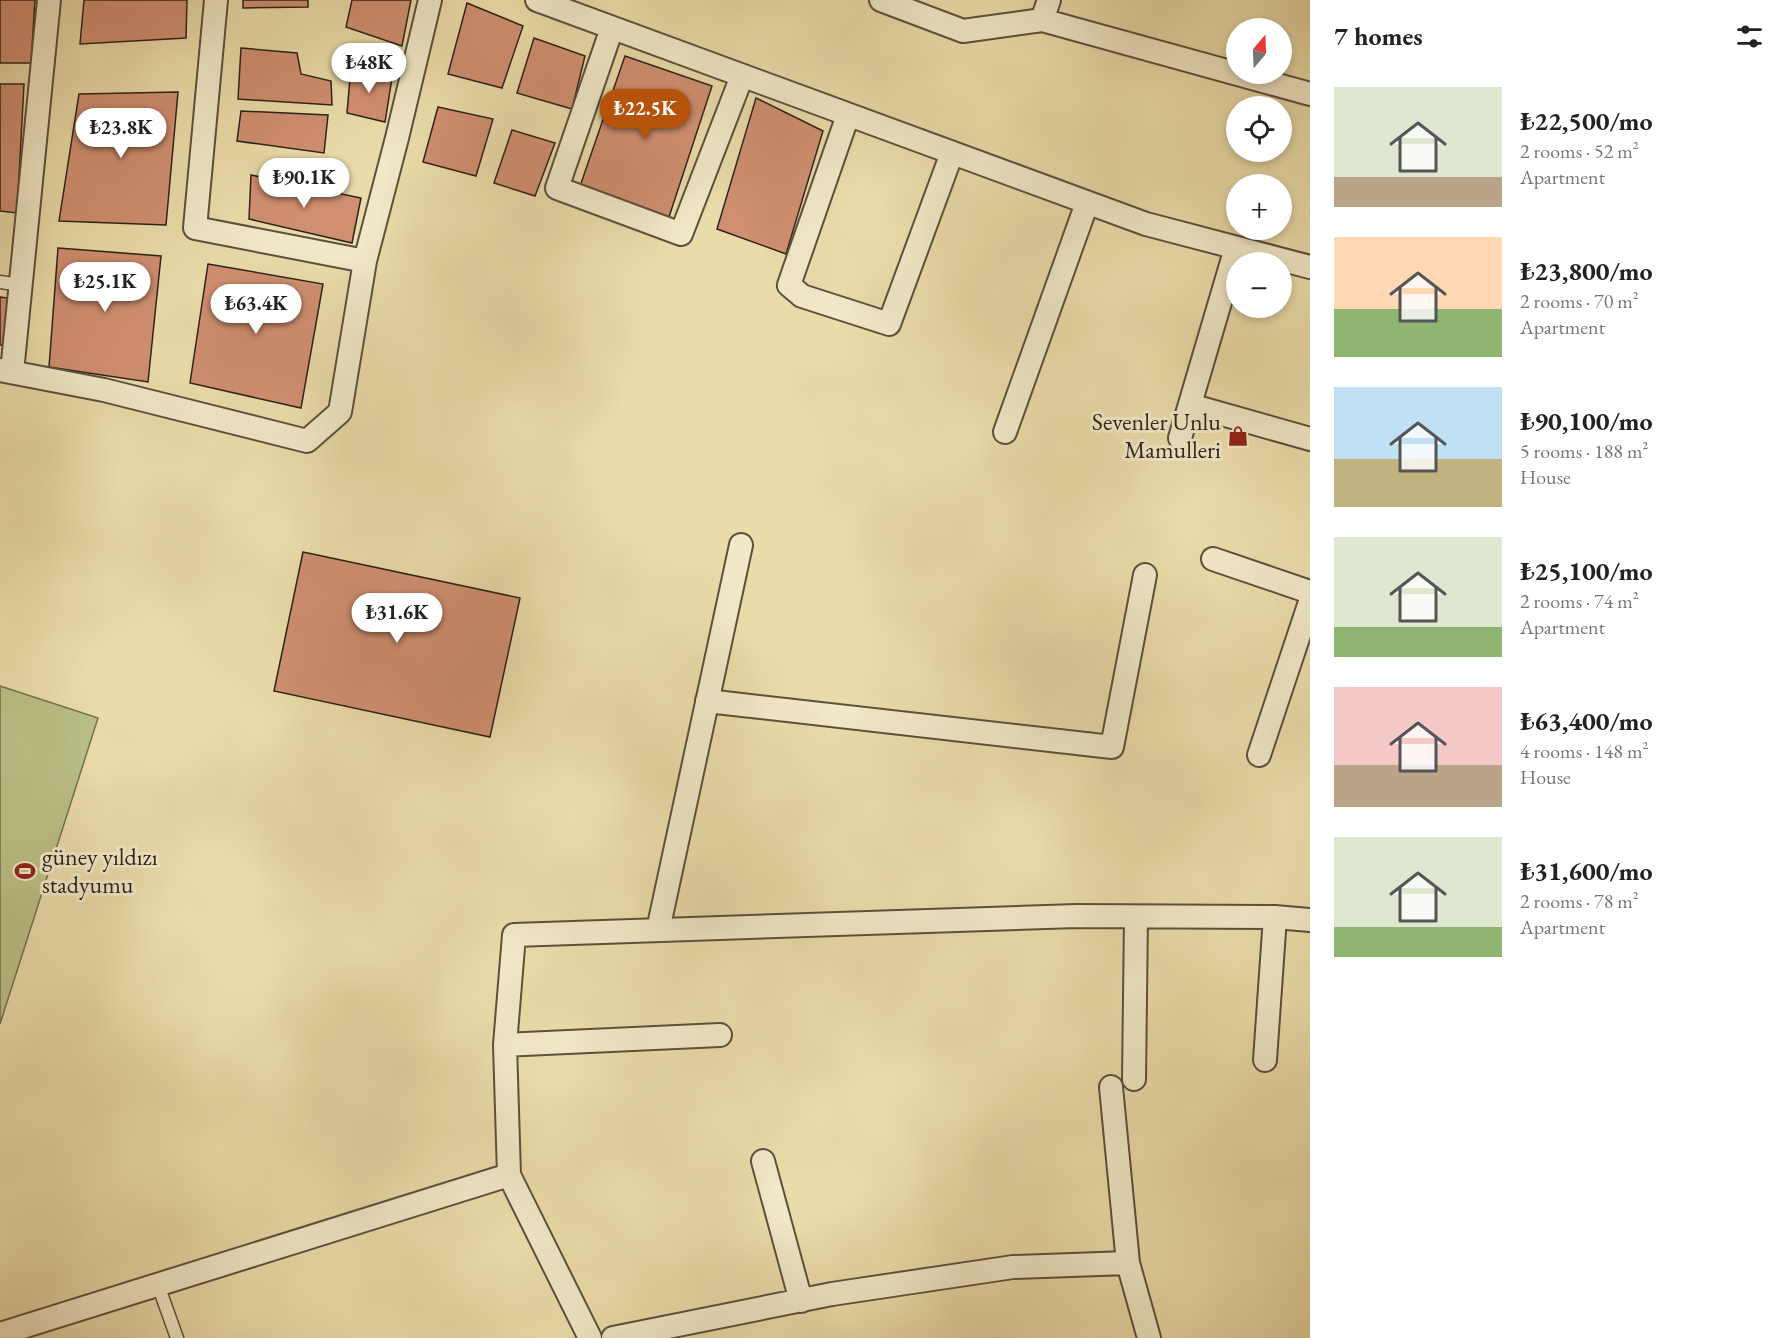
<!DOCTYPE html>
<html lang="en">
<head>
<meta charset="utf-8">
<style>
	body { margin:0; font-family:"EB Garamond",serif; background:#f2f2f2; color:#222; height:100vh; display:flex; flex-direction:column; font-size:22px; white-space:nowrap }
	* { box-sizing:border-box; margin:0 }
	p { font-size:20px; color:#767676 }
	.icon { flex:none; width:33px; height:33px; fill:none; stroke:currentColor; stroke-width:2; stroke-linecap:round; stroke-linejoin:round }
	.map { position:relative; flex:1; overflow:hidden }
	.panel { display:flex; flex-direction:column; background:#fff; width:480px }
	.panel>* { flex:none }
	.needle { width:39px; rotate:19deg }
	.tools { position:absolute; left:1226px; top:18px; display:grid; gap:12px }
	.tools a { display:grid; place-items:center; width:66px; height:66px; border-radius:50%; background:#fff; box-shadow:0 3px 9px #0003; font-size:30px }
	.price { position:absolute; translate:-50% -51px; padding:0 14px; border-radius:21px; background:#fff; color:#222; font-size:20px; line-height:39px; filter:drop-shadow(0 2px 3px #0008) }
	.price::after { content:''; position:absolute; left:50%; top:36px; width:18px; height:14px; margin-left:-9px; background:inherit; clip-path:polygon(0 0,100% 0,50% 100%) }
	.price.active { background:#b45309; color:#fff }
	ul { padding:0; list-style:none }
	li { display:flex; align-items:center; gap:18px; height:150px; padding:0 24px }
	li span { display:grid; place-items:center; flex:none; width:168px; height:120px; border-radius:0px; color:#555 }
	li>.icon { margin-inline-start:auto }
	span .icon { width:72px; height:72px; fill:#fffc; stroke-width:1 }
	li b { font-size:26px }
	h2 { display:flex; justify-content:space-between; align-items:center; height:72px; padding:0 24px; font-size:26px }
	main { display:flex; flex:1; min-height:0 }
	.map>svg:first-child { display:block }
</style>
</head>
<body>
<main>
<div class="map">
<svg width="1310" height="1338" viewBox="0 0 1310 1338">
	<rect width="100%" height="100%" fill="#eadca9"/>
	<filter id="stains"><feTurbulence type="fractalNoise" baseFrequency=".00333" numOctaves="4"/><feColorMatrix values="0 0 0 0 .2 0 0 0 0 .09 0 0 0 0 .02 0 0 0 .5 -.17"/></filter>
	<radialGradient id="worn" r=".72"><stop offset=".6" stop-color="#630" stop-opacity="0"/><stop offset="1" stop-color="#630" stop-opacity=".3"/></radialGradient>
	<!-- green -->
	<path fill="#babf85" stroke="#737050" stroke-width="1.5" d="M0,686L98,718L0,1024Z"/>
	<!-- building -->
	<path fill="#d08f71" stroke="#2c221b" stroke-width="1.5" d="M0,0H35L31,63H0Z
		M84,0H187L186,38L80,44Z
		M243,0H308V7L243,8Z
		M352,0H411L402,46L346,27Z
		M467,3L523,26L502,88L448,74Z
		M534,38L585,56L572,109L517,93Z
		M241,48L297,53L301,74L331,81L332,105L238,99Z
		M625,56L712,86L667,223L578,192Z
		M351,66L392,78L385,122L347,113Z
		M0,84H24L17,213L0,211Z
		M178,92L166,225L59,221L79,94Z
		M756,98L823,131L786,254L717,229Z
		M438,107L493,119L476,176L423,162Z
		M241,111L328,115L324,153L237,141Z
		M512,130L555,143L535,196L494,183Z
		M251,175L361,198L352,243L249,219Z
		M58,248L161,256L148,382L49,367Z
		M208,264L323,284L301,408L190,383Z
		M0,297L14,299L7,346L0,345Z
		M303,552L520,598L490,737L274,691Z"/>
	<g fill="none" stroke-linecap="round" stroke-linejoin="round">
		<!-- service casing -->
		<g stroke="#5c503e" stroke-width="15">
			<path id="service" d="M0,282L21,285
				M158,1285L177,1338"/>
		</g>
		<!-- minor casing -->
		<g stroke="#5c503e" stroke-width="26">
			<path id="minor" d="M216,0L195,228L365,261
				M537,0L1146,224L1310,267
				M881,0L963,31L1042,20L1310,94
				M1042,20L1049,0
				M612,28L557,188L681,234L742,76
				M848,115L789,285L802,296L889,324L952,153
				M0,370L104,390L307,441L340,412L365,261L397,138L430,0
				M12,372L49,0
				M1190,405L1310,439
				M1005,432L1087,203
				M1180,438L1236,248
				M1213,559L1310,592
				M707,701L1112,747L1145,575
				M1259,755L1310,602
				M658,930L741,545
				M505,1045L720,1035
				M1265,1060L1275,917
				M1134,1079L1136,917
				M1111,1087L1128,1263
				M763,1161L801,1301
				M0,1334L509,1175
				M590,1338L509,1175L505,1045L514,935L1076,916L1275,917L1310,920
				M613,1338L832,1294L1013,1267L1128,1263L1149,1338"/>
		</g>
		<!-- service -->
		<use href="#service" stroke="#f1e8c7" stroke-width="12"/>
		<!-- minor -->
		<use href="#minor" stroke="#f1e8c7" stroke-width="22"/>
	</g>
	<!-- icons -->
	<defs>
		<g id="shop-bare" transform="scale(1.62)"><path d="M-5-2.5h2.3a2.7 3.5 0 0 1 5.4 0H5L5.5 6h-11ZM-1.5-2.5h3a1.5 2.3 0 0 0-3 0Z" fill="#8f2418" stroke="#f1e8c7" stroke-width="2.5" paint-order="stroke"/></g>
		<g id="stadium-bare" transform="scale(1.62)"><path d="M0-5a6.5 5 0 1 0 0 10a6.5 5 0 1 0 0-10ZM-3.5-1.8h7v3.6h-7Z" fill="#8f2418" stroke="#f1e8c7" stroke-width="2.5" paint-order="stroke"/></g>
	</defs>
	<g fill-rule="evenodd">
		<use href="#shop-bare" x="1238" y="436"/>
		<use href="#stadium-bare" x="25" y="871"/>
	</g>
	<g text-anchor="middle" stroke-width="6" stroke-linejoin="round" paint-order="stroke">
		<!-- poi labels -->
		<g font-size="24" fill="#2c221b" stroke="#f1e8c7" text-anchor="end">
			<text x="1221" y="430">Sevenler Unlu<tspan x="1221" dy="28">Mamulleri</tspan></text>
			<text x="42" y="865" text-anchor="start">güney yıldızı<tspan x="42" dy="28">stadyumu</tspan></text>
		</g>
	</g>
	<rect width="100%" height="100%" filter="url(#stains)"/>
	<rect width="100%" height="100%" fill="url(#worn)"/>
</svg>
<div class="tools">
<a><svg class="needle" viewBox="-14 -14 28 28"><path d="M0-13l5 13h-10z" fill="#e53935"/><path d="M0 13l5-13h-10z" fill="#767676"/></svg></a>
<a><svg class="icon" aria-label="locate" viewBox="0 0 24 24"><circle cx="12" cy="12" r="6"/><path d="M12 2v4M12 18v4M2 12h4M18 12h4"/></svg></a>
<a>+</a>
<a>−</a>
</div>
<b class="price" style="left:369px;top:94px">₺48K</b>
<b class="price active" style="left:645px;top:140px">₺22.5K</b>
<b class="price" style="left:121px;top:159px">₺23.8K</b>
<b class="price" style="left:304px;top:209px">₺90.1K</b>
<b class="price" style="left:105px;top:313px">₺25.1K</b>
<b class="price" style="left:256px;top:335px">₺63.4K</b>
<b class="price" style="left:397px;top:644px">₺31.6K</b>
</div>
<section class="panel">
<h2>7 homes<svg class="icon" aria-label="filters" viewBox="0 0 24 24"><path d="M4 7h16M4 17h16"/><circle cx="9" cy="7" r="2"/><circle cx="15" cy="17" r="2"/></svg></h2>
<ul>
<li><span style="background:linear-gradient(#dfe7d0 75%,#b9a48a 0)"><svg class="icon" aria-label="home" viewBox="0 0 24 24"><path d="M3 11l9-7 9 7M6 9v11h12V9"/></svg></span><div><b>₺22,500/mo</b><p>2 rooms · 52 m²</p><p>Apartment</p></div></li>
<li><span style="background:linear-gradient(#ffd9b3 60%,#8fb573 0)"><svg class="icon" aria-label="home" viewBox="0 0 24 24"><path d="M3 11l9-7 9 7M6 9v11h12V9"/></svg></span><div><b>₺23,800/mo</b><p>2 rooms · 70 m²</p><p>Apartment</p></div></li>
<li><span style="background:linear-gradient(#bfe0f5 60%,#c2b280 0)"><svg class="icon" aria-label="home" viewBox="0 0 24 24"><path d="M3 11l9-7 9 7M6 9v11h12V9"/></svg></span><div><b>₺90,100/mo</b><p>5 rooms · 188 m²</p><p>House</p></div></li>
<li><span style="background:linear-gradient(#dfe7d0 75%,#8fb573 0)"><svg class="icon" aria-label="home" viewBox="0 0 24 24"><path d="M3 11l9-7 9 7M6 9v11h12V9"/></svg></span><div><b>₺25,100/mo</b><p>2 rooms · 74 m²</p><p>Apartment</p></div></li>
<li><span style="background:linear-gradient(#f6c9c9 65%,#b9a48a 0)"><svg class="icon" aria-label="home" viewBox="0 0 24 24"><path d="M3 11l9-7 9 7M6 9v11h12V9"/></svg></span><div><b>₺63,400/mo</b><p>4 rooms · 148 m²</p><p>House</p></div></li>
<li><span style="background:linear-gradient(#dfe7d0 75%,#8fb573 0)"><svg class="icon" aria-label="home" viewBox="0 0 24 24"><path d="M3 11l9-7 9 7M6 9v11h12V9"/></svg></span><div><b>₺31,600/mo</b><p>2 rooms · 78 m²</p><p>Apartment</p></div></li>
</ul>
</section>
</main>
</body>
</html>
